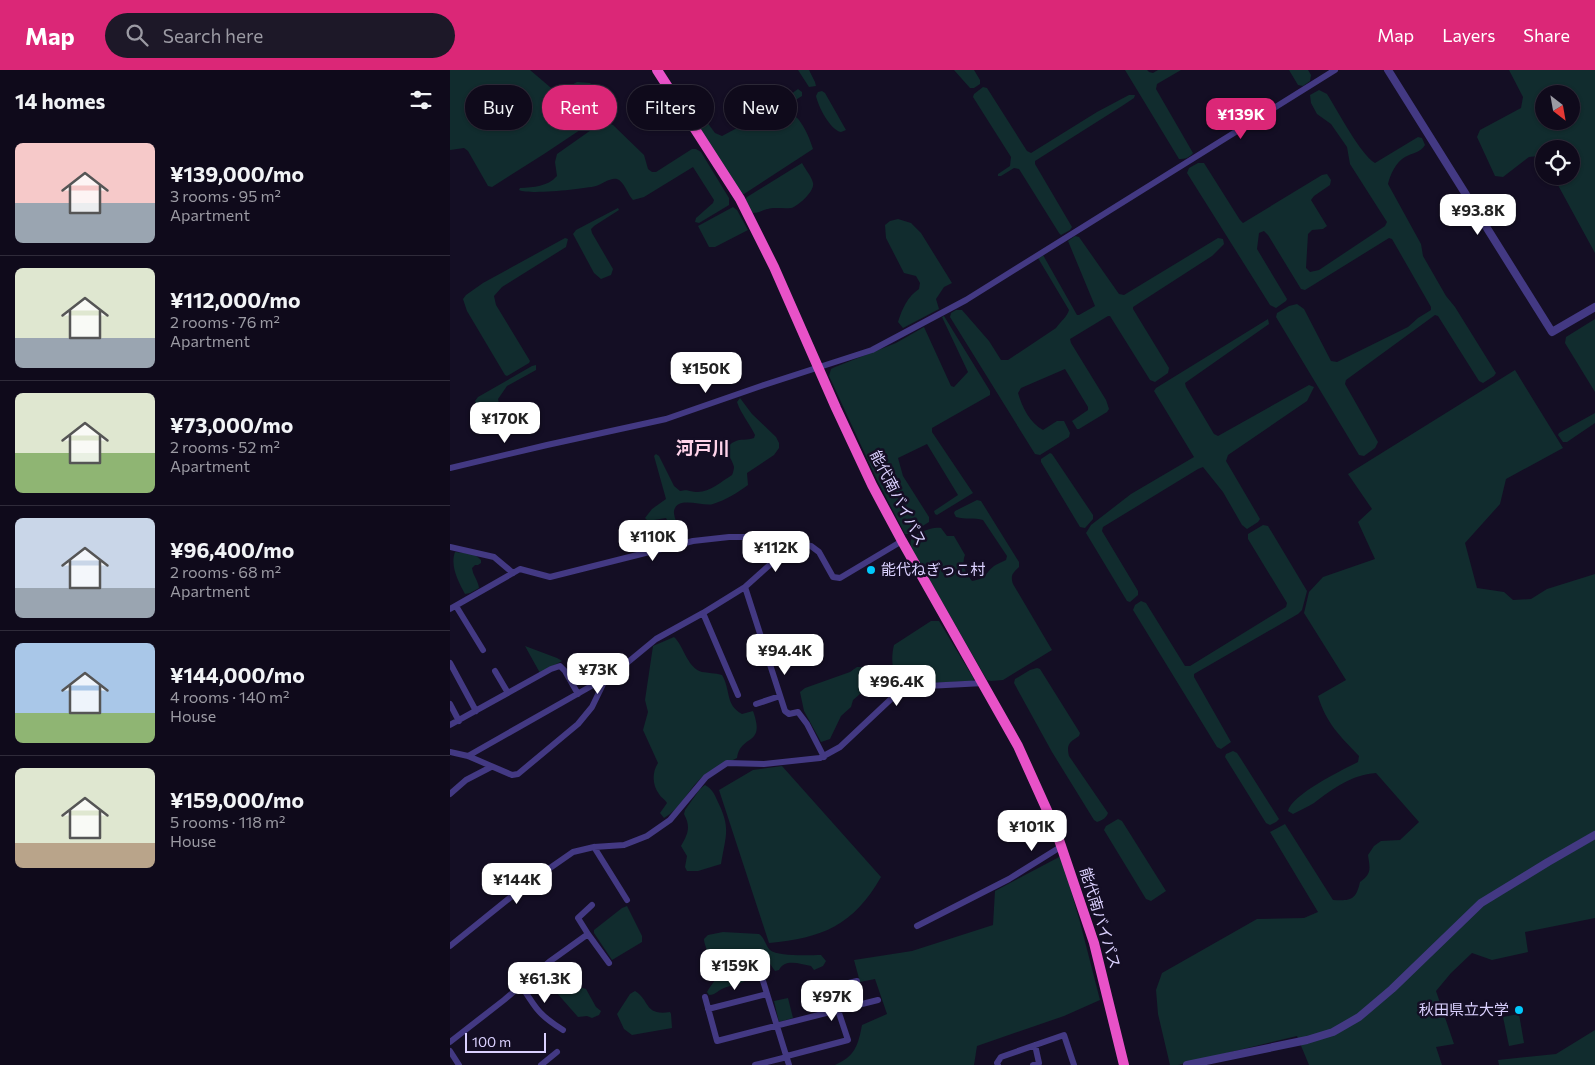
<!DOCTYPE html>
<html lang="en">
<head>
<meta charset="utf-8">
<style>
	body { margin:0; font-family:Commissioner,"Noto Sans JP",sans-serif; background:#1d1828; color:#f1f3f6; height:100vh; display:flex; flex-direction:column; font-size:19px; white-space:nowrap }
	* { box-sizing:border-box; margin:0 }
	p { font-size:16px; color:#9b9aa3 }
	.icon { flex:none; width:28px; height:28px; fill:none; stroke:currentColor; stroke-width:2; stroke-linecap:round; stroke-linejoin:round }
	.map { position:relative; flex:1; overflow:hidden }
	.panel { display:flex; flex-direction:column; background:#0f0a1b; width:450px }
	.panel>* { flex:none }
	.guide { position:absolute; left:15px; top:15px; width:475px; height:45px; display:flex; gap:10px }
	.needle { width:32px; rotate:149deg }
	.fabs { position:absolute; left:1085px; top:15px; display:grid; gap:10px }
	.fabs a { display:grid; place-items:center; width:45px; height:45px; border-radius:50%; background:#0f0a1b; box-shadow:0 1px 4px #0004,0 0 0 1px #2f2b3a; font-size:25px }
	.scale { position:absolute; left:15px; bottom:12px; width:81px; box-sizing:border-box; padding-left:5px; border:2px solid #dbd1ff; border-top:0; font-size:14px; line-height:18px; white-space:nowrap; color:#dbd1ff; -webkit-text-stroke:4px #140e24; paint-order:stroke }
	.price { position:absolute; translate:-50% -42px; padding:0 11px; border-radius:10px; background:#fff; color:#222; font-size:16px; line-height:32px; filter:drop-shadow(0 1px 2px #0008) }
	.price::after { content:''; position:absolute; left:50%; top:30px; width:15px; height:11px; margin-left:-8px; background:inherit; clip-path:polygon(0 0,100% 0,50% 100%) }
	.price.current { background:#db2777; color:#fff }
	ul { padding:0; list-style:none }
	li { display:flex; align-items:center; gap:15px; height:125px; padding:0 15px }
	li+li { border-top:1px solid #2f2b3a }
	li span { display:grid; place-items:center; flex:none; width:140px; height:100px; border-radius:8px; color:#555 }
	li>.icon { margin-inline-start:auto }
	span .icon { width:60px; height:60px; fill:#fffc; stroke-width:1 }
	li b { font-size:21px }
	h2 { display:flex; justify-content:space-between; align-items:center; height:60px; padding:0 15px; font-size:21px }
	.tag { padding:0 18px; border-radius:22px; background:#0f0a1b; box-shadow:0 1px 4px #0004,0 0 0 1px #2f2b3a; font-size:18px; line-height:45px }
	.tag.current { background:#db2777; color:#fff }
	header { display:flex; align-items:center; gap:30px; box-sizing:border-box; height:70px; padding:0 25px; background:#db2777; color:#fff }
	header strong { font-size:24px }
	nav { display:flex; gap:28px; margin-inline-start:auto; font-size:18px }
	.search { width:350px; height:45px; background:#1d1828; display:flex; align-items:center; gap:12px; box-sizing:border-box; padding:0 18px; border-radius:28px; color:#9b9aa3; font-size:19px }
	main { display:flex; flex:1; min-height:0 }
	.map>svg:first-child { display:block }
</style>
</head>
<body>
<header>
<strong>Map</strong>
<div class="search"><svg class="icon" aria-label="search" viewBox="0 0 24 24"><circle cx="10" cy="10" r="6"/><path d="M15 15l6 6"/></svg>Search here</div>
<nav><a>Map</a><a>Layers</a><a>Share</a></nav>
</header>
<main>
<section class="panel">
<h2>14 homes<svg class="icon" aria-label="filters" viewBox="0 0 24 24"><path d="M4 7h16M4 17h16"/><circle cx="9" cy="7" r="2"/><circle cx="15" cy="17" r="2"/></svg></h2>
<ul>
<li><span style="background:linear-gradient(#f6c9c9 60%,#9aa5b1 0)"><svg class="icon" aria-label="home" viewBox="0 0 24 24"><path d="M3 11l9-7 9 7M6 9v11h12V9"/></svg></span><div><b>¥139,000/mo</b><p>3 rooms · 95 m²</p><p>Apartment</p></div></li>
<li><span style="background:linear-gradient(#dfe7d0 70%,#9aa5b1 0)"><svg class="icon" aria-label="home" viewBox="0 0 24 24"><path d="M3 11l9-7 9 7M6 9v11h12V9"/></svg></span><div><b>¥112,000/mo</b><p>2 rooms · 76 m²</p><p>Apartment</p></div></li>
<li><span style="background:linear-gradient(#dfe7d0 60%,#8fb573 0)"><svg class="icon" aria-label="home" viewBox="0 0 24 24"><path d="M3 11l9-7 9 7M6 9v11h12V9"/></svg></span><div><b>¥73,000/mo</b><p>2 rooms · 52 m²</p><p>Apartment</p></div></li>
<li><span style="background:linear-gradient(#c9d6e8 70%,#9aa5b1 0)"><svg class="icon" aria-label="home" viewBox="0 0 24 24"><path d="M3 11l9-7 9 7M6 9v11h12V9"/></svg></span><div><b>¥96,400/mo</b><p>2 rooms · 68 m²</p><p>Apartment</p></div></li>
<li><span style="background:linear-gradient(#a9c7e8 70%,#8fb573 0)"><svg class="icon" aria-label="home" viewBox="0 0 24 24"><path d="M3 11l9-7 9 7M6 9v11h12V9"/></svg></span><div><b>¥144,000/mo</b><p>4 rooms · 140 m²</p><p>House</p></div></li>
<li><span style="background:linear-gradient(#dfe7d0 75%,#b9a48a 0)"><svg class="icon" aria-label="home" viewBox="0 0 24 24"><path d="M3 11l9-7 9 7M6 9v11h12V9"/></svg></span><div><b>¥159,000/mo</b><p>5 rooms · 118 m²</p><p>House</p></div></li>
</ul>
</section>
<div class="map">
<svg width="1145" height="995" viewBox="0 0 1145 995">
	<rect width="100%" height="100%" fill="#140e24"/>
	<!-- green -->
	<path fill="#112c2e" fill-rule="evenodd" d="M0,0H80L107,23L127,12L140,13L159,31L161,36L160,40L94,84L42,117L38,116L18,81L14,78L0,80Z
		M348,0H359L365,12L366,16L359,17Z
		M504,0H524L530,10V14L524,18H520Z
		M675,0H697L699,2L703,3L708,0H731L707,14L706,19L743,83C739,88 735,89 729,89Z
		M839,0H858L861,5L860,11L853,16L848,15Z
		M1059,0H1145V183L1103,106H1121V79H1094V93L1088,86L1079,87L1053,107L1045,106L1027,67L1030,60L1071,38L1073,27ZM1094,24H1121V51H1094Z
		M533,17L537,18L577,81L581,83L647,42L679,25H685L684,28L672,36L585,91V94L622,157L620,160L611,165L609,163L569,99L564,98L551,106H548V104L560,96L561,87L523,27L524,24Z
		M232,18L265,63L272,66L327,37L334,29L348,19L352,22V26L339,34L338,39C341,44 345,45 349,50C355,58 360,69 363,79L294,124L289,123L229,25V20Z
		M869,20L877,24C888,41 910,84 925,93L968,67L972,68L975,75C970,83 962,83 955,87C946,92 940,105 938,114L971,174L973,186L996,226L1005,237L1046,303L1044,306L1033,313L1029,311L988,246L985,245L896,310L895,314L928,372L925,378L914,386L909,385L826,247L827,243L839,236L847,234L854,239L881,291L887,292L958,257L968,248L981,240V237L942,169L939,168L855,220L851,219L818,165L814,161L809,163L807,179L837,229L836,231L826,238L820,235L737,103L739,98L748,93H754L790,150L793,153L872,105L877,104L881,110L880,115L864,126L861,130L877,156L873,159L862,160L858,164L856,198L860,202L869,200L935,156L937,152L900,94L897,77L881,54L867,44L861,33L860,25Z
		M372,21L375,23L396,60L391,62C380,60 368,36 366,26L368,22Z
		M155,52L163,55L194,85L198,99L202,102H206L242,79H246L251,82L279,128V135L249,153L245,152L246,148L263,133L264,130L243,97L194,127L183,130C178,125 174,111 167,109C161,107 152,114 146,116C133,119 80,125 69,120L70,118C84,117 97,117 107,106L105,92L107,84L151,53Z
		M352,93C355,99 362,107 363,113C365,121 348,136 341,138C334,139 323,137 318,139C312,140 310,143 303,143L298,138L294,131L297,127Z
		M283,137L287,140L298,160L265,177H259L248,156Z
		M168,138L169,140L144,156L141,159L142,163L163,199L161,205L151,209L144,203L123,164L126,160Z
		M448,149L461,153L471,163L502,213L494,217L486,229L489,239L453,258L448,252C452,239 458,226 469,219L470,213L466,206L454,203L436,168L435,155L440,151Z
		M625,166L629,167L669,224L674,225L768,168L773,169L774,174L762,186L683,237V239L719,298L718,303L705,312L700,310L660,246H658L620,269L621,273L656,330L659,339L657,342L629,359H627L622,351L638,340V337L615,299L571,318L568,323C572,337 580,353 593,360L607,351H614L620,363L619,367L590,385L585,384L500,247L501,243L506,240H512L539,271L551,290H558L606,258C611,251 617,247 619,240L588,188L593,185L627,245H629L645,236L618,171Z
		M115,168L118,169L116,177L52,217L44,226L46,235L80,291L79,293L57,306L55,305L17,241L13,229L16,225L33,213Z
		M494,246L540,321V325L482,358V362L523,423L487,445L485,444L484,441L508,425L477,374L448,388L453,406L479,447V452L460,464H455L427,410L379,306L381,299L385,297L446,273L474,257L501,316L504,317L518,302L492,247Z
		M818,249L819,254L735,313L736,317L764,364L768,366L859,315L864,317L857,331L778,385L776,391L810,449L808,452L797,459L792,455L773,422L753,397L748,399L653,457L652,461L688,521V525L680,532L677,531L636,463L641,455L681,424L744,387L704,321L706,318Z
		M1145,249V322L1115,273L1116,267Z
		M86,295V300L57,316L48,329L55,358L53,360H39L35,357L25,331L28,327L82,296Z
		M1065,300L1113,378L1056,409L1050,434L1015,473L1027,518L1054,522L1063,530L1081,529L1097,519L1145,504V848L1075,862L1078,882L1042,890L1022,883L1001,903L986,921L1004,974L986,977L992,995H859L847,966L728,995H720L708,944L706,920L712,903L807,849L854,848L868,842L820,762L835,754L883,830C901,831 906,830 910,812C922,803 920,799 918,785L924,776L931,771L950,770L969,752L926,703C901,705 884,718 864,733C858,737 850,740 843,744L838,741C841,725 892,700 908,692L909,686C890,666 876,653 868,626L896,610L854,543L859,522L873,507L925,489L908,452L922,439L898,404Z
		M290,328L302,344L326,367L329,373V378L324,385L297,403L298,415C287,423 276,430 263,434C253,437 227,425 224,441C223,448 231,460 233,467L230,471L224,465L216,448L198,451L195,448L202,439L216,429L204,386L206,384L209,386L224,416L230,421C238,419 238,421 246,422C259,423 272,411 282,405C283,403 284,399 284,397C282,388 271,378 284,372C291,368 297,371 304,368L305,365C300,354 291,344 287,332Z
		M1145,343V353L1117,372H1113L1108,365L1109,363Z
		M600,383L602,384L643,445V449L635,458L630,457L591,392V389Z
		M527,430L531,431L569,492V497C563,503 560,505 563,514L602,580L553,610L541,611L537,610L461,478C461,475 460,472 461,470C465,463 484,456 491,458L497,466H504L515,485C511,495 516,503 522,511C538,508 534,504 544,496C547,494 552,492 556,490L557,486L533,450C524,447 515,450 506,447L504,443L505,441Z
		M813,455L818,456L857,521L852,540L848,544L744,604V607L781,672L771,679L767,677L683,540L685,535L691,531L696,533L735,596H740L836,537L837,533L798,469V464Z
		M5,482L24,484L31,490V493L28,495H25L22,498C23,506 28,510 29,518L20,523L15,524C8,511 0,496 5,482Z
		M481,551H489L524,609L522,611L457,614L446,609C442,598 441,587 444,575Z
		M224,567C234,576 237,598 252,602C258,603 265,603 272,605C281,620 275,635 292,644L303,641C316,677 291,663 287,688C274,695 260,699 249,710C237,722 230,739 214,748L210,743L217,733C215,729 211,728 209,724C202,715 202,702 208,693L193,660L198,642L195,630L203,576Z
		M75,576L107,588L112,591L90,603Z
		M407,597H413L417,618L403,630L401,637L391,646L380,669L371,672L354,641L350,622L355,618L400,602Z
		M587,598L590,599L630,663L629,666C620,672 616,674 619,686L658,743C656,748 653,750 647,752L644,750L602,682L564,613L565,609L580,600Z
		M783,681L787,683L791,689L829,749L826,752L820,755L816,753L775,687L776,684Z
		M332,696L431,807C403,856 372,868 319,873L269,720L303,700Z
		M255,715C262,719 264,723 267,730C281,758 276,764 271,794L248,801H237L235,797L237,786L231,776C238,764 241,757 234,744L235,740L250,719Z
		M668,749L672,751L716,821L701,831L696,829L654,760L656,756Z
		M611,786L630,852L650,930L614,946L527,976L524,995H385C405,986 408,976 412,955L437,944L425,909L410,912L404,890L462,881L543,855L545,821Z
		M177,836L192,866V872L162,890L144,863V860L172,838Z
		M273,862L309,864C315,868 315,875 320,880C328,887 360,885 371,885L376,891L373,896L364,900L361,896C350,894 335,888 329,900L325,901L318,891L296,894L292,897L295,911C288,915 281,915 274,918C268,920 266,925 259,925L257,922C259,917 264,913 266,908C269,900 254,879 254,869L258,865Z
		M129,917L136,919L146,937L151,941L149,945L142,948L137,946L128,947L106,922L113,918L121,920Z
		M185,921C200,930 194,946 220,942L221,944L222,958L182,965L174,959L167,944L180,924Z
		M338,928L343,948L329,952L324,931Z
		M1069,944L1074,973L1059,976L1053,947Z
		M1145,960V995H1049L1048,990L1106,984Z"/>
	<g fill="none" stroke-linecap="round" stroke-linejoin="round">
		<!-- minor -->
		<path stroke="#433983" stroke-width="6" d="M0,398L97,375L216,349L311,316L422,280L516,230L885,0
			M0,477L44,487L63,503
			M295,517L335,641L339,644L348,642L357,654L374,687
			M6,536L33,580
			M0,539L70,499L100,507L243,471L279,467H323L344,473L361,476L369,482L383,507L390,508L452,471
			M253,543L288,625
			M0,593L26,641
			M45,601L58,623
			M0,634L9,651
			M306,634L330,626
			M0,655L101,599L110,596L115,601L128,624
			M0,682L18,686L62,705L68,704L128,654L142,637L156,608
			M18,686L166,602L206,569L253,543L295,517L344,473
			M0,724L16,710L41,697
			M144,777L177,830
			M467,856L559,809L612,776
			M138,864L128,848L142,835
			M0,876L77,814L123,782L144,777L174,775L197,766L220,750L256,707L277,693L314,694L370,688L390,677L441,629L458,617L534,613
			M309,898L339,995
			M71,915C86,939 89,945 113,960
			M255,927L267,971L388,940L382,917L407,911
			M258,939L317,924
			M0,972L54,930L99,892L138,864L159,893
			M0,981L9,995
			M337,986L398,970L388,940L428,930
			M91,995L107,982
			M305,995L337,987
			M548,995L547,993L551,987L614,965L624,995
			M583,995L589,993L585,975"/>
		<!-- tertiary -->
		<path stroke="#433983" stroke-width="8" d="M938,0L1102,262L1145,237
			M737,995L857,970L883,962L909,947L942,919L1031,833L1098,792L1145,765"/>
		<!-- trunk -->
		<path stroke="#e852c8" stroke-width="10" d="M207,0L290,129L324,197L386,338L422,415L452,471L568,676L605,758L644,873L674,995"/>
	</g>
	<!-- markers -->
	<g fill="#00c9fc" stroke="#140e24" stroke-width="2">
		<circle cx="421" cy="500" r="5"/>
		<circle cx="1069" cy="940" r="5"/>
	</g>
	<g text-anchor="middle" stroke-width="5" stroke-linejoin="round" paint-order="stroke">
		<!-- street labels -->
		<g font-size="15" fill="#dbd1ff" stroke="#140e24">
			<text transform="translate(448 428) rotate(63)" y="5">能代南バイパス</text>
			<text transform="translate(650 848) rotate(73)" y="5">能代南バイパス</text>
		</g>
		<!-- poi labels -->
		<g font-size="15" fill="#dbd1ff" stroke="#140e24" text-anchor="start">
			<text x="431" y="505">能代ねぎっこ村</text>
			<text x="1059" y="945" text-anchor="end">秋田県立大学</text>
		</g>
		<!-- quarter labels -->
		<g font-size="18" font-weight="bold" fill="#ffd3ea" stroke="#140e24">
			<text x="253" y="385">河戸川</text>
		</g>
	</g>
</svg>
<div class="fabs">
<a><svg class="needle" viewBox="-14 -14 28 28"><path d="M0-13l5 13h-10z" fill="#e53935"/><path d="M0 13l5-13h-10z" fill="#9b9aa3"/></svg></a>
<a><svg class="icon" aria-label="locate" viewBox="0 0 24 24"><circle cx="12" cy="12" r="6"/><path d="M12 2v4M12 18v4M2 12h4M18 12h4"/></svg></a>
</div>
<div class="scale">100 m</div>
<b class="price current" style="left:791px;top:70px">¥139K</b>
<b class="price" style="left:1028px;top:166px">¥93.8K</b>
<b class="price" style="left:256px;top:324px">¥150K</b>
<b class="price" style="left:55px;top:374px">¥170K</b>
<b class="price" style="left:203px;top:492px">¥110K</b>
<b class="price" style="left:326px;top:503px">¥112K</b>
<b class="price" style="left:335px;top:606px">¥94.4K</b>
<b class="price" style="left:148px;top:625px">¥73K</b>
<b class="price" style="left:447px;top:637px">¥96.4K</b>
<b class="price" style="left:582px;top:782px">¥101K</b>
<b class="price" style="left:67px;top:835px">¥144K</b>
<b class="price" style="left:285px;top:921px">¥159K</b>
<b class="price" style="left:95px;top:934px">¥61.3K</b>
<b class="price" style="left:382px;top:952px">¥97K</b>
<div class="guide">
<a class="tag">Buy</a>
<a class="tag current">Rent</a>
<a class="tag">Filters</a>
<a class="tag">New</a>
</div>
</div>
</main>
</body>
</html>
